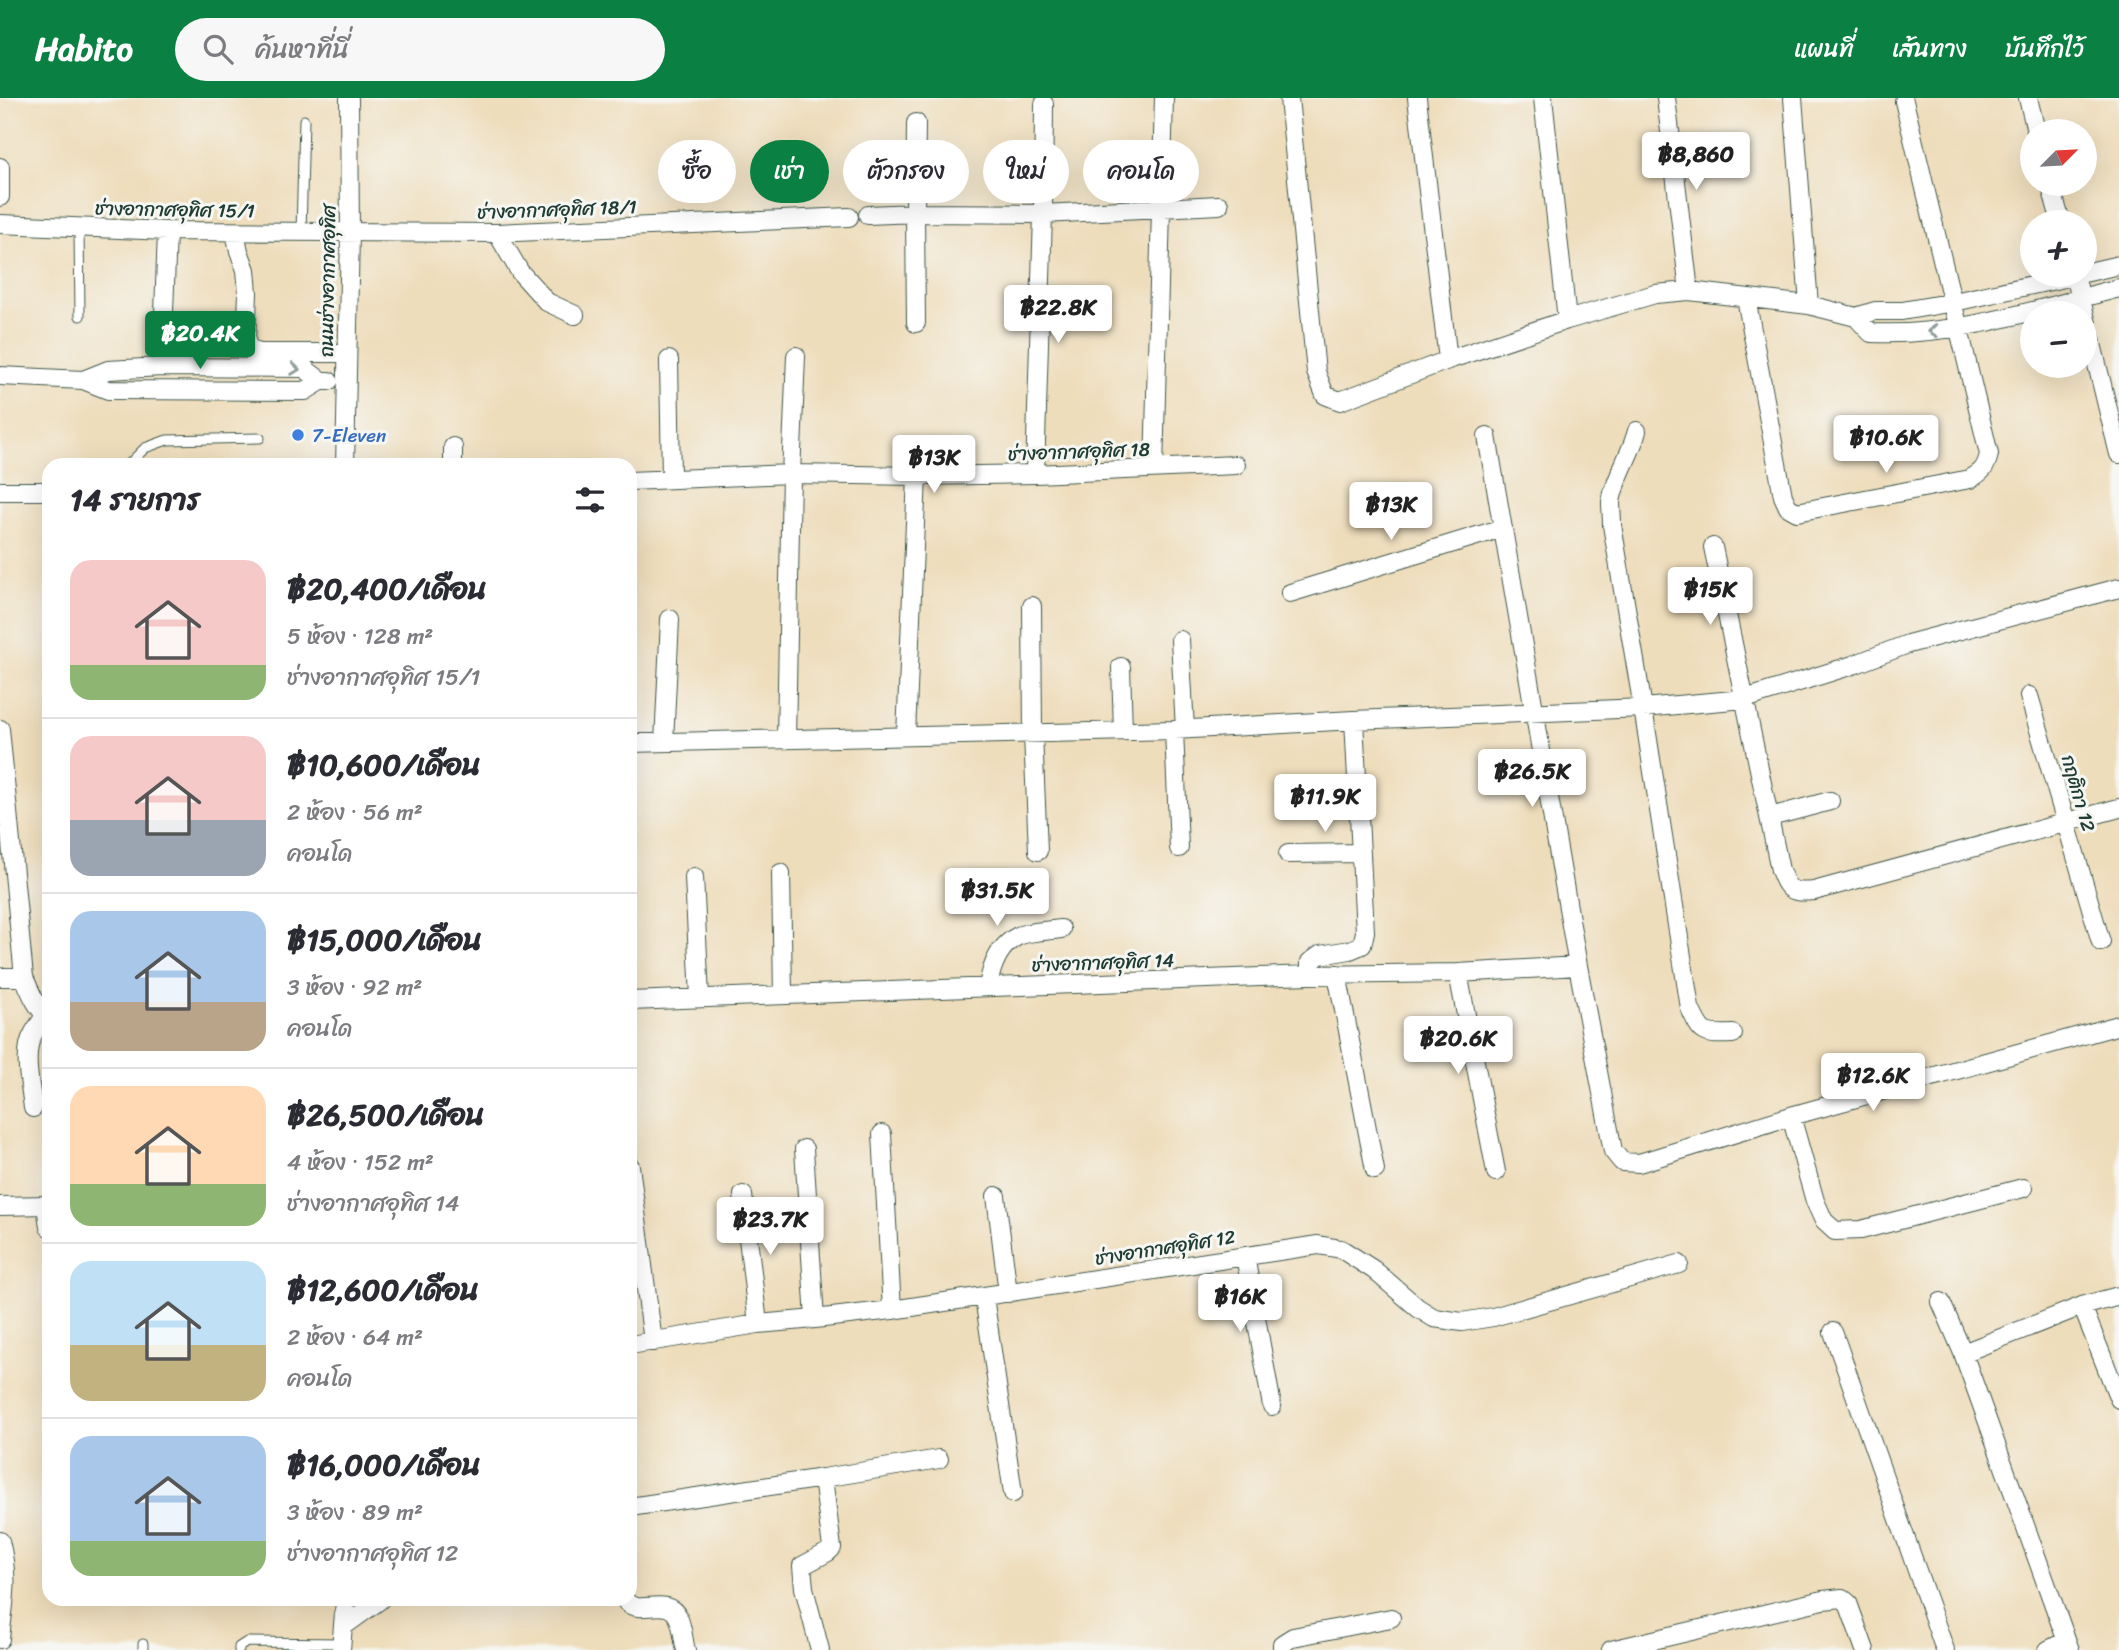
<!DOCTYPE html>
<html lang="th">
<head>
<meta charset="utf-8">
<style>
	body { margin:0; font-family:Sriracha,"Playpen Sans Thai",sans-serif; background:#f7f7f7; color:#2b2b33; height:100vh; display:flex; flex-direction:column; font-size:26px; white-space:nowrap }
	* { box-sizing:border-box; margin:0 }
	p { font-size:23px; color:#7c7c81 }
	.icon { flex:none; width:38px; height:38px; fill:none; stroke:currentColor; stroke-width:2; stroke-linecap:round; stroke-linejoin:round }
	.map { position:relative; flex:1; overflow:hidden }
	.details { position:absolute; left:42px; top:360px; width:595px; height:1148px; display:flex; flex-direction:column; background:#fff; border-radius:21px; box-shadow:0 7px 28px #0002 }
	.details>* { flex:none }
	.guide { position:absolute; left:658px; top:42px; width:665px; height:63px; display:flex; gap:14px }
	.needle { width:46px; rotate:66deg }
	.controls { position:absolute; left:2020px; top:21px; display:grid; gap:14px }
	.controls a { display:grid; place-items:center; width:77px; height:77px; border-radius:50%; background:#fff; box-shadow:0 7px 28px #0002; font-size:35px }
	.price { position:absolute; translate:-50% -60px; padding:0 16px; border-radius:7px; background:#fff; color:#222; font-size:23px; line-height:46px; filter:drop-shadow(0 2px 4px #0008) }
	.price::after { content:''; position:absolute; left:50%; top:42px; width:21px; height:16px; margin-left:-10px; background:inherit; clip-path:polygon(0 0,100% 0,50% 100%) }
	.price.current { background:#0b8043; color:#fff }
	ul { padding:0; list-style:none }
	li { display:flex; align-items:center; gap:21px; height:175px; padding:0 28px }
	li+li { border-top:2px solid #e1e1e2 }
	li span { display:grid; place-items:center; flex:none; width:196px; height:140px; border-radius:21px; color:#555 }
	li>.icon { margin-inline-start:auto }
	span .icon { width:84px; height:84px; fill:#fffc; stroke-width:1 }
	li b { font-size:30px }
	h2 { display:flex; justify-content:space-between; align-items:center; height:84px; padding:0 28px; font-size:30px }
	.tag { padding:0 24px; border-radius:32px; background:#fff; box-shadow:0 7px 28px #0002; font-size:24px; line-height:63px }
	.tag.current { background:#0b8043; color:#fff }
	header { display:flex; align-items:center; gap:42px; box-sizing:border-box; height:98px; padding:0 35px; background:#0b8043; color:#fff }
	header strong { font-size:33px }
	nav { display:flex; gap:38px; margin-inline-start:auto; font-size:24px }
	.search { width:490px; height:63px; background:#f7f7f7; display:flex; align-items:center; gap:18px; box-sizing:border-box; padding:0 24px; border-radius:38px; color:#7c7c81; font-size:26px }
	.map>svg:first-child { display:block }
</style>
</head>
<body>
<header>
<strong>Habito</strong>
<div class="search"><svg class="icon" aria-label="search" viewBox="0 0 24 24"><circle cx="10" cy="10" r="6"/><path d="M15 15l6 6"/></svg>ค้นหาที่นี่</div>
<nav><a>แผนที่</a><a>เส้นทาง</a><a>บันทึกไว้</a></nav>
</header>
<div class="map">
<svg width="2119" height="1552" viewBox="0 0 2119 1552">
	<rect width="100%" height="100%" fill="#f6f6f2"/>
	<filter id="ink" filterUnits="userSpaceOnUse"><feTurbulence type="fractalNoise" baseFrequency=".0143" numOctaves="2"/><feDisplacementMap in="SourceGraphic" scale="14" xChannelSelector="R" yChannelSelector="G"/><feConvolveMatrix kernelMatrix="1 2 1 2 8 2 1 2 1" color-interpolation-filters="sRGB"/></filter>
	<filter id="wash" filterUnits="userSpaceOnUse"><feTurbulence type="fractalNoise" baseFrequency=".00686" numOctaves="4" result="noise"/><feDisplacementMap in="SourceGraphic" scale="28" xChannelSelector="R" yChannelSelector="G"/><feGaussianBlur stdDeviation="1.57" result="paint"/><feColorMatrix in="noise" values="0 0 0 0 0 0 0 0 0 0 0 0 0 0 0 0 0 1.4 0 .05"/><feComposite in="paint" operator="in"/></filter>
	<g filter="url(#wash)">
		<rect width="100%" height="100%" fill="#edb"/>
	</g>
	<g filter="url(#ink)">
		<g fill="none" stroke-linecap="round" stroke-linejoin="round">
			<!-- service casing -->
			<g stroke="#3e5548" stroke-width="11">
				<path id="service" d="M79,130L80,218
					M301,134L304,22
					M127,368L145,350L167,342L260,340
					M143,1552V1546
					M239,1552V1549L247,1544L341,1545"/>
			</g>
			<!-- minor casing -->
			<g stroke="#3e5548" stroke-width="20">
				<path id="minor" d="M1289,0L1316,274L1325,297L1340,303L1448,262L1567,222L1655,196L1689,193L1809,207L1856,219L1875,213H1902L1954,204L2078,177
					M1417,0L1448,262
					M1543,0L1567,222
					M1666,0L1689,193
					M1793,0L1809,207
					M2028,0L2036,33
					M0,69V99
					M2050,86L2061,124
					M868,117L915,115L1043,116L1219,107
					M0,126L167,133L497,135L849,119
					M235,134L239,153L246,172L248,195L246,244L251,252L260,255H347
					M497,135L520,174L547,204L575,217
					M2084,175L2119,167
					M2078,189L2119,356
					M1746,200L1783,398L1788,409L1797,414L1970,381C1982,374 1986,370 1989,356L1904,3
					M1856,219L1871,235C1956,239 2038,211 2119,190
					M916,225L915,115L916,25
					M669,262L671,381
					M162,269L167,133
					M0,278L83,282L108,292L305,293L321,283
					M83,282L108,272L162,269L304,270L321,283H329
					M1637,333C1631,357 1615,379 1611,404C1611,411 1612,419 1612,427L1643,610L1690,910C1702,937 1703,937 1733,936
					M1487,338L1578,868L1613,1053L1622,1064L1639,1065L1791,1018L2119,927
					M345,368L350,135L349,0
					M453,368V349
					M1154,371L1164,0
					M1035,376L1043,116L1044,6
					M630,383L791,376L917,378L1035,376L1236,367
					M0,393H49
					M1713,449L1780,772C1788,793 1791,795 1814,793L2119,710
					M1290,495L1503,430
					M1032,508L1033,636L1038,753
					M1180,542L1185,631
					M1121,569L1123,633
					M2029,598L2101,844
					M0,631L24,879C30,893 37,911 49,920
					M1174,632L1179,750
					M906,638L917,378
					M786,642L791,376L796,258
					M664,644L670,521
					M630,645L1174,632L1354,622L1643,610L1745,601L1853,567L1908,546L2119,490
					M1770,719L1830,703
					M1288,756L1361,755
					M781,775L783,897
					M694,779L700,900
					M1458,875L1496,1074
					M1337,876L1375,1072
					M1310,877V864L1320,857L1350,852L1362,847L1365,834L1354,622
					M0,879H24
					M988,889C991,869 998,848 1018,838C1029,833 1048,833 1061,831
					M630,903L1310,877L1458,875L1578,868
					M33,1010C31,990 25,967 29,947C31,936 39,927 45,918
					M1791,1018L1815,1103L1824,1123L1835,1133L1861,1132L2023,1090
					M882,1036L892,1212
					M804,1051L815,1221
					M630,1068L653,1244
					M743,1097L758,1226
					M996,1098L1008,1195
					M46,1107L49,1129
					M0,1108L49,1107
					M1245,1158L1272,1308
					M984,1199L1013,1395
					M1941,1204L1963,1255L2070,1552
					M2082,1208L2119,1301
					M1833,1234L1945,1552
					M630,1247L758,1226L815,1221L892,1212L1318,1147L1341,1151L1374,1172L1418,1210L1434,1220L1462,1224L1493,1219L1679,1166
					M1963,1255L2082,1208L2119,1198
					M823,1380L939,1361
					M630,1409L823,1380L832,1450L828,1454L802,1468L804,1490L820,1552
					M0,1443C10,1483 4,1502 0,1541
					M625,1502C637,1520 667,1496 678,1519C683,1529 683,1542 686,1552
					M344,1528L380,1502
					M341,1552L345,1502
					M1282,1552V1546L1293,1539L1391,1520
					M1611,1552L1823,1502L1842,1500L1848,1505L1865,1552
					M2048,1552L2066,1543"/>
			</g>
			<!-- service -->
			<use href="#service" stroke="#fff" stroke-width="9"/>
			<!-- minor -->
			<use href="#minor" stroke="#fff" stroke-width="18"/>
		</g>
		<!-- one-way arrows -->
		<defs><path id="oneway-chevron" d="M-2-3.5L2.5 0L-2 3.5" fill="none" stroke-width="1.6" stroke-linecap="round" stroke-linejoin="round" transform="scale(1.75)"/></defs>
		<g stroke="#8f9e9a">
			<use href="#oneway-chevron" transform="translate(1933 233) rotate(174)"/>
			<use href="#oneway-chevron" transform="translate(295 271) rotate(6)"/>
		</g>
	</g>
	<!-- markers -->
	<circle fill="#3f7fe0" stroke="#f6f6f2" stroke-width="2.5" cx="298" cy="337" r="7"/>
	<g text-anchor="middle" stroke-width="6" stroke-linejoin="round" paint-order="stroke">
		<!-- street labels -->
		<g font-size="19" fill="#1f3d34" stroke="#f6f6f2">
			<text transform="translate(175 111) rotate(1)" y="7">ช่างอากาศอุทิศ 15/1</text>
			<text transform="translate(557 111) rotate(-2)" y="7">ช่างอากาศอุทิศ 18/1</text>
			<text transform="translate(327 183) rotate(-89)" y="7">ถนนช่างอากาศอุทิศ</text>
			<text transform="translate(1079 353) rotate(-2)" y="7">ช่างอากาศอุทิศ 18</text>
			<text transform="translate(2079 695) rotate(74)" y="7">กฤติกา 12</text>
			<text transform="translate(1103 864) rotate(-2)" y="7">ช่างอากาศอุทิศ 14</text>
			<text transform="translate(1165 1149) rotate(-9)" y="7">ช่างอากาศอุทิศ 12</text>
		</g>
		<!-- shop labels -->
		<g font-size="19" fill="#366cbe" stroke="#f6f6f2" text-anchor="start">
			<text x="312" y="344">7-Eleven</text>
		</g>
	</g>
</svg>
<div class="controls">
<a><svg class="needle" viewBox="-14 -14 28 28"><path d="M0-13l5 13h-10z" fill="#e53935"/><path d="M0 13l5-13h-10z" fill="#7c7c81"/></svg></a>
<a>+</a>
<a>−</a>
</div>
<b class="price" style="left:1696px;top:94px">฿8,860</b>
<b class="price" style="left:1058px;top:247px">฿22.8K</b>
<b class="price current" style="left:200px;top:273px">฿20.4K</b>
<b class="price" style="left:1886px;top:377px">฿10.6K</b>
<b class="price" style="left:934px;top:397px">฿13K</b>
<b class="price" style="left:1391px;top:444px">฿13K</b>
<b class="price" style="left:1710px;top:529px">฿15K</b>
<b class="price" style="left:1532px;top:711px">฿26.5K</b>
<b class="price" style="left:1325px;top:736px">฿11.9K</b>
<b class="price" style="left:997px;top:830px">฿31.5K</b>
<b class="price" style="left:1458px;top:978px">฿20.6K</b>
<b class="price" style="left:1873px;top:1015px">฿12.6K</b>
<b class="price" style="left:770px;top:1159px">฿23.7K</b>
<b class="price" style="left:1240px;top:1236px">฿16K</b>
<div class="guide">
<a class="tag">ซื้อ</a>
<a class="tag current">เช่า</a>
<a class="tag">ตัวกรอง</a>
<a class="tag">ใหม่</a>
<a class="tag">คอนโด</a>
</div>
<section class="details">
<h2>14 รายการ<svg class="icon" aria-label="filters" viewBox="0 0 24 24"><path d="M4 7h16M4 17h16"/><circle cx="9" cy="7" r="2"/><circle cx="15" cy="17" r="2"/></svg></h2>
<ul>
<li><span style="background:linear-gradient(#f6c9c9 75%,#8fb573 0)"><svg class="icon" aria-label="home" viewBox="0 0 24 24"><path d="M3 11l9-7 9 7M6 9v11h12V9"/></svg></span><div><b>฿20,400/เดือน</b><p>5 ห้อง · 128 m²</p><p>ช่างอากาศอุทิศ 15/1</p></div></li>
<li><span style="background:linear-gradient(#f6c9c9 60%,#9aa5b1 0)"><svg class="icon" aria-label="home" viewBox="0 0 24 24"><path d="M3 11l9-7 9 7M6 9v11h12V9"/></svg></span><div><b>฿10,600/เดือน</b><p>2 ห้อง · 56 m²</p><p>คอนโด</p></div></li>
<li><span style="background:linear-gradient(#a9c7e8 65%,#b9a48a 0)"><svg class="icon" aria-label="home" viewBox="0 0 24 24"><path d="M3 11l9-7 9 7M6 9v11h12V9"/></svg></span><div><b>฿15,000/เดือน</b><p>3 ห้อง · 92 m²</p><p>คอนโด</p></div></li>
<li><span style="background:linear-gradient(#ffd9b3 70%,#8fb573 0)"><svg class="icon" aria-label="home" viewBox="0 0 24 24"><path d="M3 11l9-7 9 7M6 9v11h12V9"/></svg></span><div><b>฿26,500/เดือน</b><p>4 ห้อง · 152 m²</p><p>ช่างอากาศอุทิศ 14</p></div></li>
<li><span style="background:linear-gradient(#bfe0f5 60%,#c2b280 0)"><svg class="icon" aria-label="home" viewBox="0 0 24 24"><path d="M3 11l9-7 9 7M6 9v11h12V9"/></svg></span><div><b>฿12,600/เดือน</b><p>2 ห้อง · 64 m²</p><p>คอนโด</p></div></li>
<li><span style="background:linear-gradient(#a9c7e8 75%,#8fb573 0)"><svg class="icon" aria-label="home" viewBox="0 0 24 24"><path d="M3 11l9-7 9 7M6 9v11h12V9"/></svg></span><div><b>฿16,000/เดือน</b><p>3 ห้อง · 89 m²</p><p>ช่างอากาศอุทิศ 12</p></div></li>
</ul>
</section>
</div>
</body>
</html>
